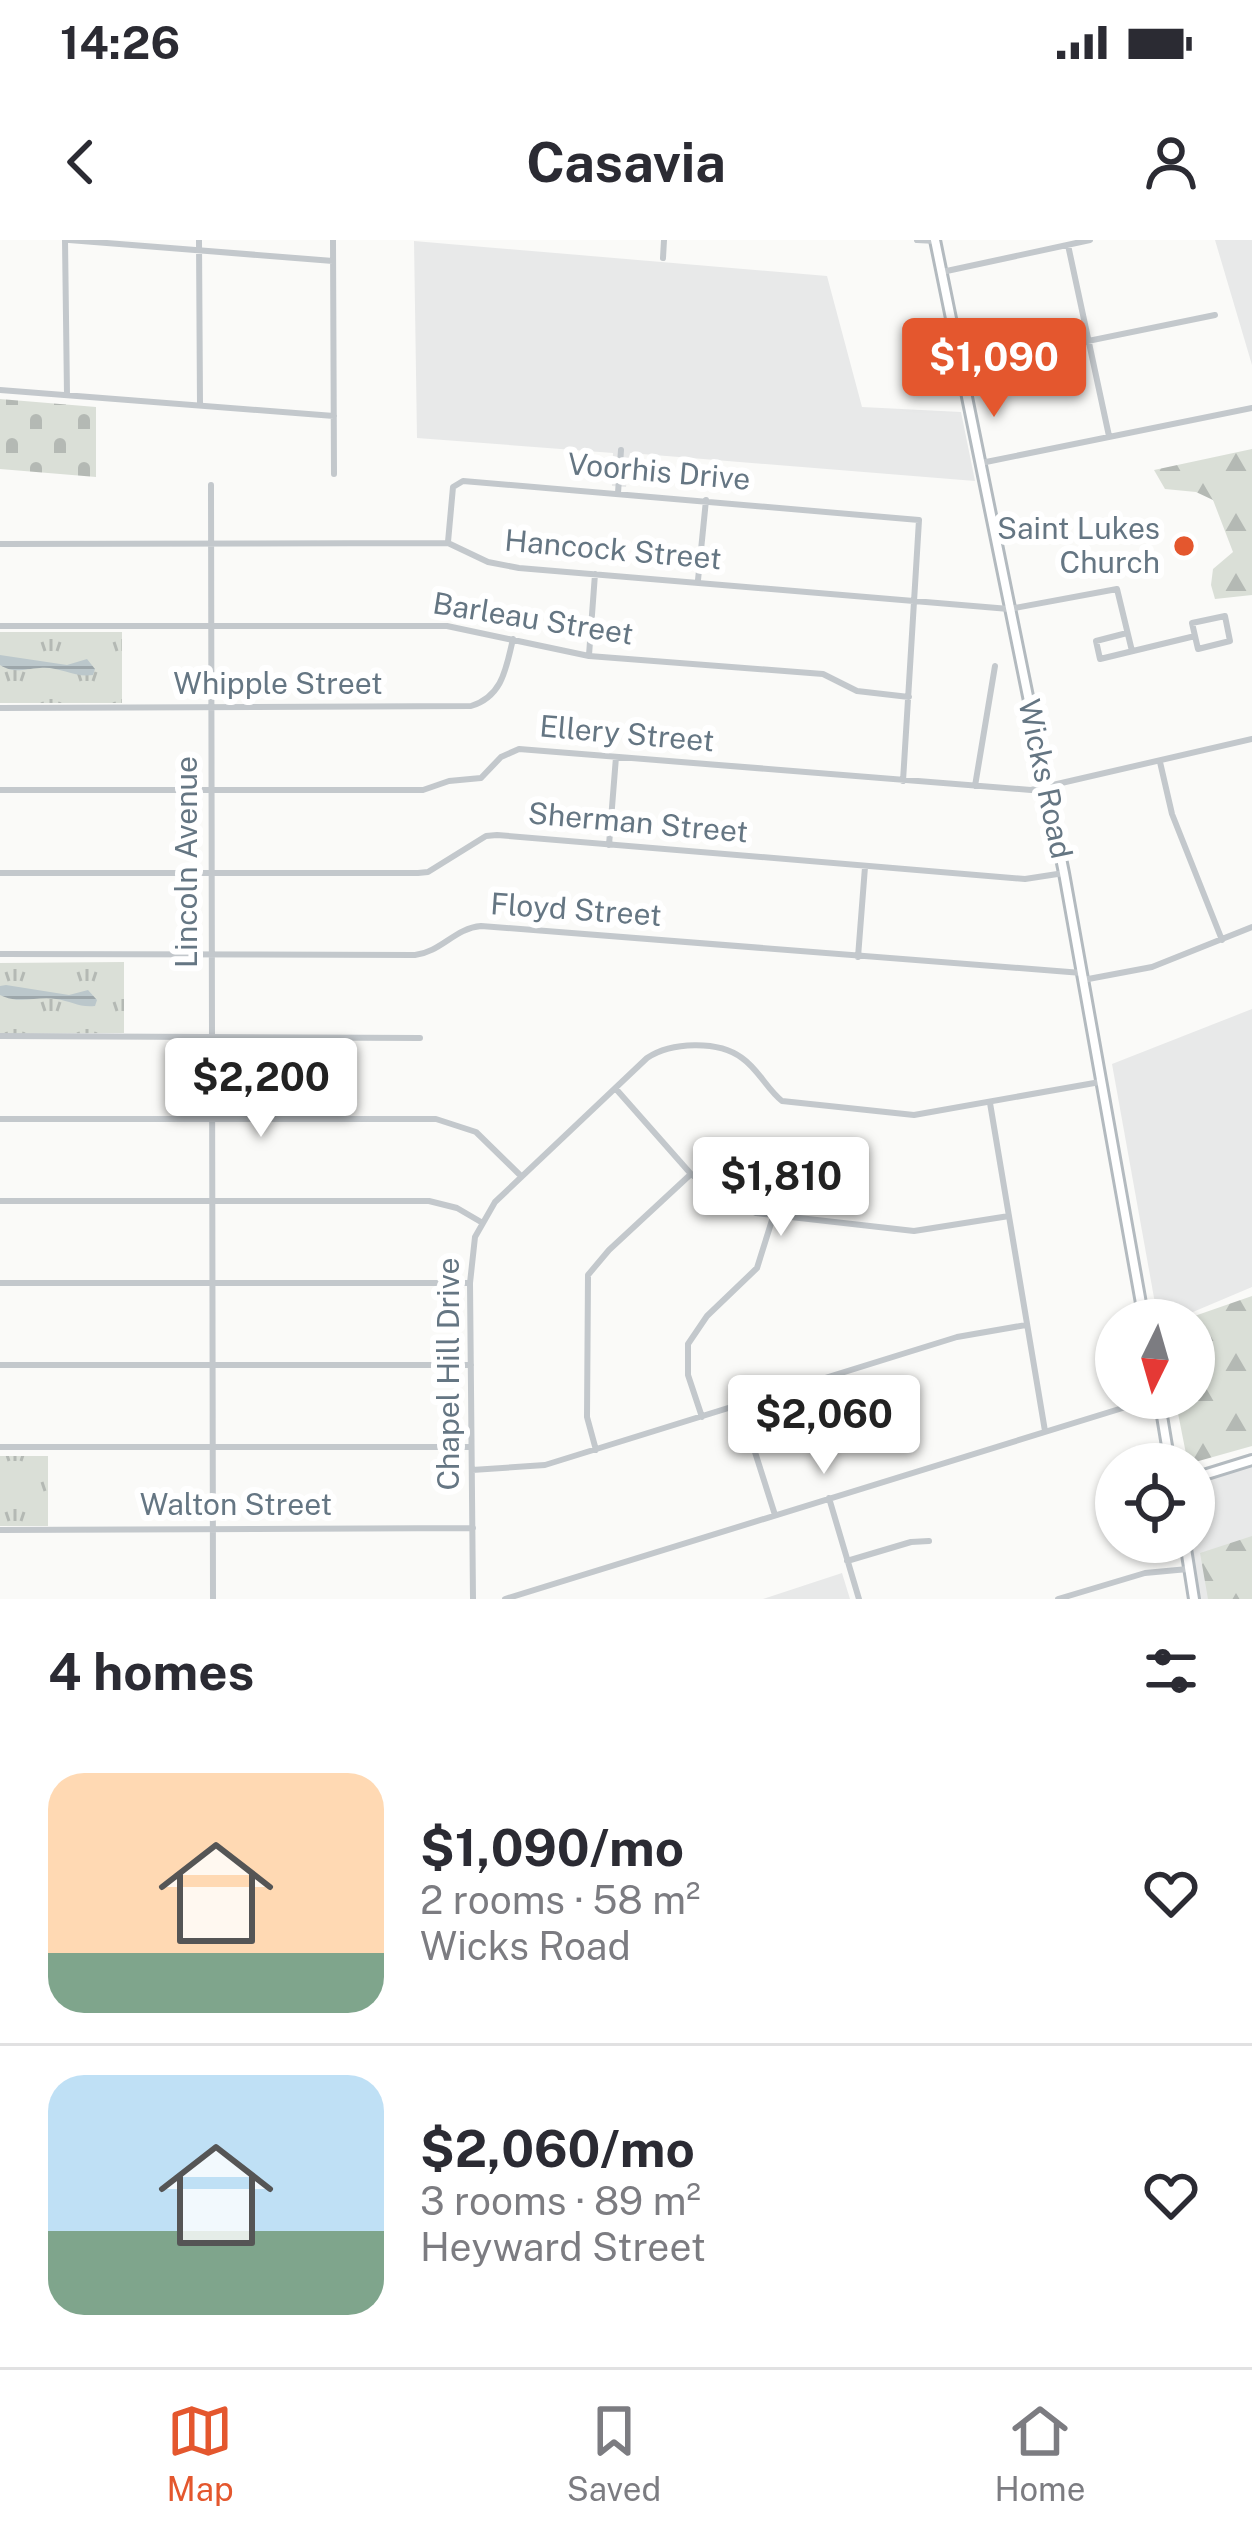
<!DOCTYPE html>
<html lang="en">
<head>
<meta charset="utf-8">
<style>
	body { margin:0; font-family:"Public Sans",sans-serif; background:#f2f2f3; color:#2b2b33; height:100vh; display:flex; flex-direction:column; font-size:45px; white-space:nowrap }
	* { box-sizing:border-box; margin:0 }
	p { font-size:39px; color:#7c7c81 }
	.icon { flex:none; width:66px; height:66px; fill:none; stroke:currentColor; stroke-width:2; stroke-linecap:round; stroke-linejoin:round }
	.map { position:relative; height:1359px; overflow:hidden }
	.drawer { display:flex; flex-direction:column; background:#fff; flex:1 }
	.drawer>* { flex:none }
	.needle { width:78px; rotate:185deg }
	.controls { position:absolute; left:1095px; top:1059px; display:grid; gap:24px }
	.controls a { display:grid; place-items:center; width:120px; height:120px; border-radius:50%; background:#fff; box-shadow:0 3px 9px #0004; font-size:60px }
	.price { position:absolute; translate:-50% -102px; padding:0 27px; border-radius:12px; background:#fff; color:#222; font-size:39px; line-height:78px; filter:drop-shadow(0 3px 6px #0008) }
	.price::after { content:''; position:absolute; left:50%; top:72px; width:36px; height:27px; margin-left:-18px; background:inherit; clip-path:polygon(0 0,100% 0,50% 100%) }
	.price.selected { background:#e4572e; color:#fff }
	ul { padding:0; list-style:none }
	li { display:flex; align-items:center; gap:36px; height:300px; padding:0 48px }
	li+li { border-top:3px solid #e1e1e2 }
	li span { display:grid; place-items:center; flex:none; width:336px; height:240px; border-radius:36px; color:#555 }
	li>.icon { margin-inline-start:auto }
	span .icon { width:144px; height:144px; fill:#fffc; stroke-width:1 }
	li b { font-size:51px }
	h2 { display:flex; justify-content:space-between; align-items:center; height:144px; padding:0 48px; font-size:51px }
	.status { display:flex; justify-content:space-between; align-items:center; height:84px; padding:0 60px; background:#fff; direction:ltr }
	.status svg { height:33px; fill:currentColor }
	header { display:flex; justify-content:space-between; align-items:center; height:156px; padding:0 48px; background:#fff; font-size:54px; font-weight:700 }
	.tab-bar { display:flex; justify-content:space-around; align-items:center; height:168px; border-top:3px solid #e1e1e2; background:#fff; font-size:33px; color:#7c7c81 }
	.tab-bar a { display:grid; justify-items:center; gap:6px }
	.tab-bar .selected { color:#e4572e }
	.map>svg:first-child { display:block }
</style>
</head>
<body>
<div class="status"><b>14:26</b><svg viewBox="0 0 49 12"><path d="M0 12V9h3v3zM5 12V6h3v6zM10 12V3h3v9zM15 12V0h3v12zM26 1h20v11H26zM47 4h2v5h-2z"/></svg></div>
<header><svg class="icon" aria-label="back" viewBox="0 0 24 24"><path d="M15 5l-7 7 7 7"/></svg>Casavia<svg class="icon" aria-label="person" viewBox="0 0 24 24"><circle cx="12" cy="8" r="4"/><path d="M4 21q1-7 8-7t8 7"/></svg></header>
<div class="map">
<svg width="1252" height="1359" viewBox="0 0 1252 1359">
	<defs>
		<pattern id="grass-tufts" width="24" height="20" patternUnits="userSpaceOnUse" patternTransform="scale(3)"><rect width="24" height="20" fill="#dadfd7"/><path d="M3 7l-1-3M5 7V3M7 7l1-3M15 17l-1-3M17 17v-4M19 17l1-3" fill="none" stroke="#b4b9b4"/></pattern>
		<pattern id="forest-firs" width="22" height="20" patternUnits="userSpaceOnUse" patternTransform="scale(3)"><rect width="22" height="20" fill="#dadfd7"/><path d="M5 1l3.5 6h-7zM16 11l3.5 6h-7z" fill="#b4b9b4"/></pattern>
		<pattern id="cemetery-stones" width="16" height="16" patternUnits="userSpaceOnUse" patternTransform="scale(3)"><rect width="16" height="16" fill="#dadfd7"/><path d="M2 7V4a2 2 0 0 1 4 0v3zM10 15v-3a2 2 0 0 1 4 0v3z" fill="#b4b9b4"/></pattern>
		<pattern id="water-rules" width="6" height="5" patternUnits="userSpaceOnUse" patternTransform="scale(3)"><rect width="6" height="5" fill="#bbc7cb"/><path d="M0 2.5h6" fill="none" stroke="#9ca6aa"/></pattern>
	</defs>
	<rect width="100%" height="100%" fill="#fafaf8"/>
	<!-- built -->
	<path fill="#e8e9e9" d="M1215,0H1252V125Z
		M414,1L827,36L862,167L961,172L975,241L630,213L626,247L612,246L613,213L417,198Z
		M1252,769V1047L1174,1080H1158L1112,824Z
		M1252,1221V1359H1190L1181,1302H1194V1240Z
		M842,1333L850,1359H763Z"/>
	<!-- grass -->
	<path fill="url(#grass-tufts)" d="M0,392H122V463H0Z
		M124,722V793L0,794V723Z
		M0,1216H48V1286H0Z"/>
	<!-- forest -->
	<path fill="url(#forest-firs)" d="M1252,209V355L1215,359L1211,345L1213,329L1233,312L1213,260L1196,252L1165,249L1154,230Z
		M1252,1056V1206L1188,1224L1175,1158H1194V1080H1183Z
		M1252,1296V1359H1208L1200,1313Z"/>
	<!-- cemetery -->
	<path fill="url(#cemetery-stones)" d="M0,159L96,167V237L0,229Z"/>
	<!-- water -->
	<path fill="url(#water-rules)" d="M0,415L67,425L87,419L95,429L93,435C74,438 59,426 40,428C23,429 15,434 0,425Z
		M6,745L69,755L88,750L97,760L95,766C80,768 71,761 56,759C35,756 20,765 0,755V746Z"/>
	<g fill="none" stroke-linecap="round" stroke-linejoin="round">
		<!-- secondary casing -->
		<g stroke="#b3babf" stroke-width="14">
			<path id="secondary" d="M935,0L1064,633L1144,1080
				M1159,1158L1170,1224
				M1194,1238L1252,1220
				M1185,1302L1194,1359"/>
		</g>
		<!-- street -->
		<path stroke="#c3c8cc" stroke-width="6" d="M65,0L67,155
			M69,0L333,21
			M199,0L200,164
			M333,0L334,234
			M917,0L936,1
			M1068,5L1109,196
			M663,18L664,0
			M942,32L1090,0
			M961,127L1215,75
			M0,150L334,176
			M981,223L1252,168
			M211,245L213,1359
			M618,253L621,210
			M448,302L453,247L463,241L919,280L903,541
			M0,304L448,303L488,322L519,328L1009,369L1117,349L1132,411
			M698,340L706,260
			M0,386H447L589,416L823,434L857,451L909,457
			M1127,393L1096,401L1100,419L1195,396L1198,409L1230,401L1225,376L1192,383L1195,396
			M589,415L595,334
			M0,468L471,466C503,456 506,428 513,399
			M1160,522L1172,574L1222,700
			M975,546L995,426
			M0,550H423L449,541L481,538L501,517L519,509L1031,550L1252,499
			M609,605L616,517
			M0,633H418L428,632L486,596L497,595L1025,639L1064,633
			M0,714L415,715C441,712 455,688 481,686L1082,733
			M858,717L865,627
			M1083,740L1152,727L1252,687
			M0,796L420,798
			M616,849L691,934L726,960L756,973L914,991L1009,976
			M990,863L1045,1191
			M0,879H436L476,892L521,936
			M0,961H429L457,968L481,982
			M0,1043H470
			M0,1125H471
			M740,1165L775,1275
			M702,1177L688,1135V1104L707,1076L757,1028L773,977
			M0,1207H470
			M596,1210L587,1177L588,1035L609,1010L691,934
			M472,1230L545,1225L957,1097L1026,1085
			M829,1258L859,1359
			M0,1290L473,1288
			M847,1321L911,1302L929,1301
			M473,1359L470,1043L475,997L495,962L647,818C671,802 718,800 742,818C758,829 767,849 782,861L914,875L1100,842
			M505,1359L1155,1158
			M1058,1359L1145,1333L1188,1329"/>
		<!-- secondary -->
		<use href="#secondary" stroke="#fff" stroke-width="8"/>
	</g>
	<!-- markers -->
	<circle fill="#e4572e" stroke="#fff" stroke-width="4.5" cx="1184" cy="306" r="12"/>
	<g text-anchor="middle" stroke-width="12" stroke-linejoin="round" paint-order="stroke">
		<!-- street labels -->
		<g font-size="30" fill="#657683" stroke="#fff">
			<text transform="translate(659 232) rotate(5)" y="10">Voorhis Drive</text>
			<text transform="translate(613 310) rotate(5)" y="10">Hancock Street</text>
			<text transform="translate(533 379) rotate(9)" y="10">Barleau Street</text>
			<text x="278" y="454">Whipple Street</text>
			<text transform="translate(627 494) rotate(5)" y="10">Ellery Street</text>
			<text transform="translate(1045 539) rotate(78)" y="10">Wicks Road</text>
			<text transform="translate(638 583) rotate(5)" y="10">Sherman Street</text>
			<text transform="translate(187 622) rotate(-90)" y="10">Lincoln Avenue</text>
			<text transform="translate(576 670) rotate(4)" y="10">Floyd Street</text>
			<text transform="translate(449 1134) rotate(-90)" y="10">Chapel Hill Drive</text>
			<text x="236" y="1275">Walton Street</text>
		</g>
		<!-- poi labels -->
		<g font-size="30" fill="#657683" stroke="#fff" text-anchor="end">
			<text x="1160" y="299">Saint Lukes<tspan x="1160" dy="34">Church</tspan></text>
		</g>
	</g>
</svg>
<div class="controls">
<a><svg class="needle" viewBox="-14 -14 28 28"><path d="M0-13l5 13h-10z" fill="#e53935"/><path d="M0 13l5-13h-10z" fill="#7c7c81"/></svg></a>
<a><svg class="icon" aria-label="locate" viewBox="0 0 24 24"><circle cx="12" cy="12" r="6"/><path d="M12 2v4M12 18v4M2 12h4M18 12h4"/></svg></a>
</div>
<b class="price selected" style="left:994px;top:180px">$1,090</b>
<b class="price" style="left:261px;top:900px">$2,200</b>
<b class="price" style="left:781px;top:999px">$1,810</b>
<b class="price" style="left:824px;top:1237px">$2,060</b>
</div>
<section class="drawer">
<h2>4 homes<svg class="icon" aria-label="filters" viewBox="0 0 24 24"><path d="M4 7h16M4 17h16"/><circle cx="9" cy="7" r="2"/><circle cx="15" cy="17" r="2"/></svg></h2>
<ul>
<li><span style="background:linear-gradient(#ffd9b3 75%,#7fa58c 0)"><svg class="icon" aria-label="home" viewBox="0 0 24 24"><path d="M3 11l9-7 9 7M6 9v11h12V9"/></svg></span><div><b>$1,090/mo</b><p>2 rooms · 58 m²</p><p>Wicks Road</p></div><svg class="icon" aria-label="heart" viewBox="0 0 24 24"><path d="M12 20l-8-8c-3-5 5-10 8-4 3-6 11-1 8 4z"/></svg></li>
<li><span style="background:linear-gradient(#bfe0f5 65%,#7fa58c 0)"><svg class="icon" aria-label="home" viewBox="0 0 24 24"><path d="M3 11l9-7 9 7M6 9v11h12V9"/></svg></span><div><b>$2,060/mo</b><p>3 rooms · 89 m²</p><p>Heyward Street</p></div><svg class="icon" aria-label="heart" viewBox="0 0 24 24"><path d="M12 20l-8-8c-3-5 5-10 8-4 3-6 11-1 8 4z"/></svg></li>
</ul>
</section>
<nav class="tab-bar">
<a class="selected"><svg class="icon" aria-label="map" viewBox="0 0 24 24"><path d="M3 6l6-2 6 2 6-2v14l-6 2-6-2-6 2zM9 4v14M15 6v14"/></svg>Map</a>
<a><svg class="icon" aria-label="saved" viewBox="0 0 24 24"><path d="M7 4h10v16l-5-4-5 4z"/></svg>Saved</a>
<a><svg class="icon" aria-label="home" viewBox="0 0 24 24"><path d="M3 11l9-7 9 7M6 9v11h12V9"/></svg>Home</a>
</nav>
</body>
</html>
